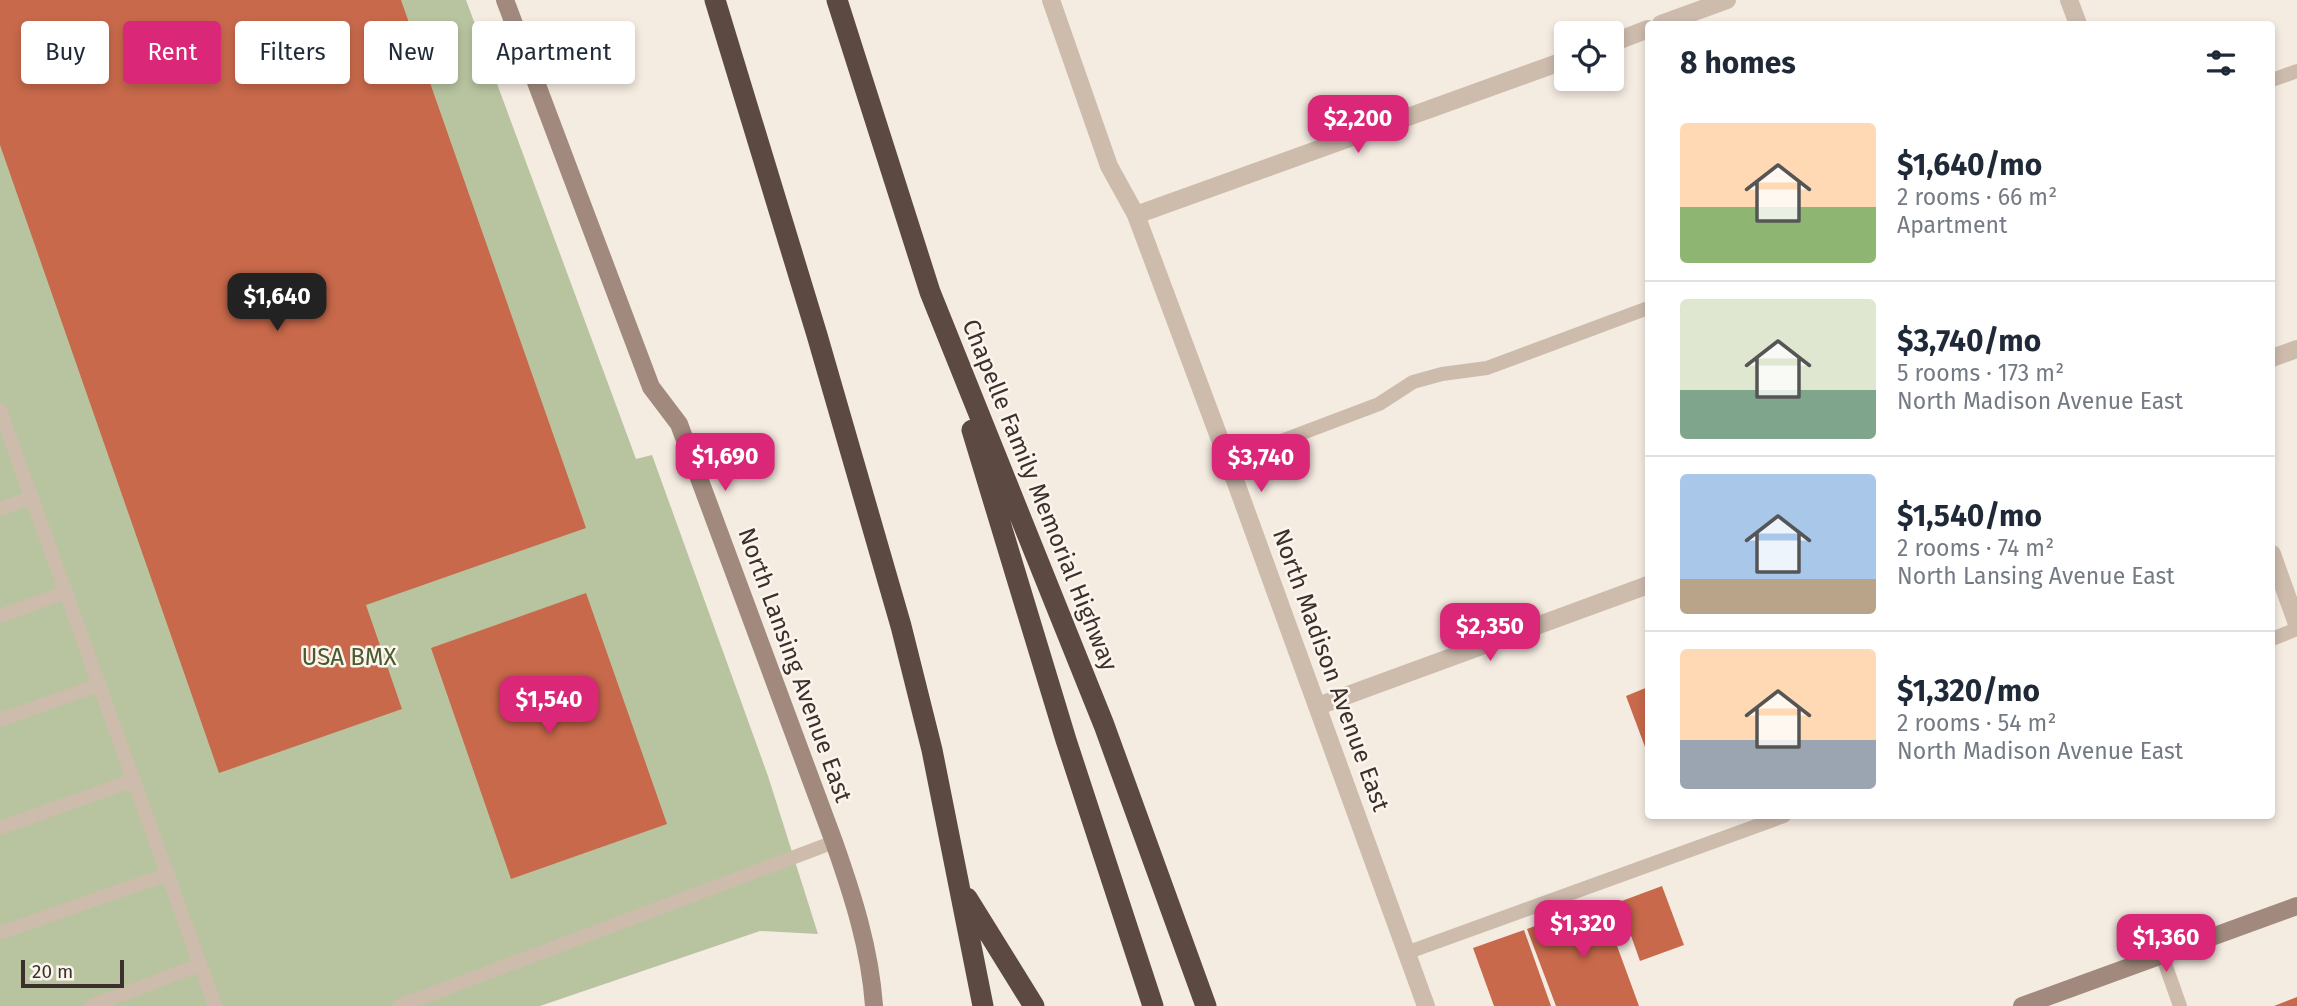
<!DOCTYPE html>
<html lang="en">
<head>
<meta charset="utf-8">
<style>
	body { margin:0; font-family:"Fira Sans",sans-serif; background:#f2f2f3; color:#1f2937; height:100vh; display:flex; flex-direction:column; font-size:26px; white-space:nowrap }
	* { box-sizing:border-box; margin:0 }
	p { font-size:23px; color:#747a83 }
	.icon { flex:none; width:38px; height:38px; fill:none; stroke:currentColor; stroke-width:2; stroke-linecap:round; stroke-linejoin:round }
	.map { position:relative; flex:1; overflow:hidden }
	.details { position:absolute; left:1645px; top:21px; width:630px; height:798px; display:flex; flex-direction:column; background:#fff; border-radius:7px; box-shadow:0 4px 10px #0003 }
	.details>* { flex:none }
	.top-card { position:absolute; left:21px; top:21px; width:665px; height:63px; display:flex; gap:14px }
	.fabs { position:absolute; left:1554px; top:21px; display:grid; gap:14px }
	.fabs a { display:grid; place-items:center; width:70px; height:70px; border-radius:7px; background:#fff; box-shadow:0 4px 10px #0003; font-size:35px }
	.scale { position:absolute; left:21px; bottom:18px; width:103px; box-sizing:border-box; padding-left:7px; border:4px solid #3b302b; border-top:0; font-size:19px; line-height:24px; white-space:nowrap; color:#3b302b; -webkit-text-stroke:5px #fbf5ee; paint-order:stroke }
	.price { position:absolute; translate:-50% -60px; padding:0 16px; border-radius:14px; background:#db2777; color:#fff; font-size:23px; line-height:46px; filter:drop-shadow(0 2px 4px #0008) }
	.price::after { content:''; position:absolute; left:50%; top:42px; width:21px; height:16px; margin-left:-10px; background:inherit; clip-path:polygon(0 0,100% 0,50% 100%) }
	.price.active { background:#222; color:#fff }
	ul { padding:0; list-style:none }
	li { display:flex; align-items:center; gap:21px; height:175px; padding:0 35px }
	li+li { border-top:2px solid #e0e1e3 }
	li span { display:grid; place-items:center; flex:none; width:196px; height:140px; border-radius:7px; color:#555 }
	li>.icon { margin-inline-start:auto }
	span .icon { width:84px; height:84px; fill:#fffc; stroke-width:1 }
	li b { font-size:30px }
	h2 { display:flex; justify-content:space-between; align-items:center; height:84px; padding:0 35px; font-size:30px }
	.pill { padding:0 24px; border-radius:7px; background:#fff; box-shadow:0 4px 10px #0003; font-size:24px; line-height:63px }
	.pill.active { background:#db2777; color:#fff }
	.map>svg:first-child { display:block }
</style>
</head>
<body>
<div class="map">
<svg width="2297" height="1006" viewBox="0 0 2297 1006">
	<rect width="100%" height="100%" fill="#f4ebe1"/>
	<!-- green -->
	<path fill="#b8c4a0" d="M0,0H466L636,459L652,455L768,776L818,934L760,931L540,1006H0Z"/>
	<!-- building -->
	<path fill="#c8694b" d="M0,0H401L586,528L366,605L402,709L219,773L0,145Z
		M586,593L667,824L511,879L431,648Z
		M1648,687V755L1626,696Z
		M1662,886L1684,945L1640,961L1619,902Z
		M1601,902L1639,1006H1556L1527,929Z
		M1524,930L1551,1006H1494L1473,948Z
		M2297,997V1006H2274Z"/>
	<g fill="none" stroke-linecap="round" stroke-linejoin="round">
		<!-- lane -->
		<path stroke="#cdbbac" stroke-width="14" d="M2272,80L2297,71
			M0,410L215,1006
			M1228,461L1379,404L1413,382L1442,374L1487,368L1648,308
			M0,509L32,497
			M0,616L66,592
			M2272,639L2297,629
			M0,720L99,685
			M0,828L134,780
			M0,933L168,874
			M1406,953L1784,816
			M2162,955L2180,1006
			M91,1006L200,965
			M399,1006L834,842"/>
		<!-- street -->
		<path stroke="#cdbbac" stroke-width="18" d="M1051,0L1109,166L1136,215L1228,461L1426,1006
			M2069,0L2078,24
			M1661,24L1727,0
			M1612,43L1648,29
			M1136,215L1566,60
			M2272,358L2297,349
			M2272,554L2297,624
			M1318,706L1648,585"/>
		<!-- secondary -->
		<path stroke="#a18a7d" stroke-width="18" d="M505,0L651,387L679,424L834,842C853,896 870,949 874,1006
			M2022,1006L2297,906"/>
		<!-- highway -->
		<path stroke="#5c4a42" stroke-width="21" d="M715,0L817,335L901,626L932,750L983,1006
			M837,0L930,292L1104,725L1206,1006
			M972,430L1066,740L1153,1006
			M967,898L1034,1006"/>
	</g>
	<g text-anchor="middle" stroke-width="5" stroke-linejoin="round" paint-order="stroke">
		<!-- street labels -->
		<g font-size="24" fill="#3b302b" stroke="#fbf5ee">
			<text transform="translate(1040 495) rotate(68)" y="8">Chapelle Family Memorial Highway</text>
			<text transform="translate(795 665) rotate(70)" y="8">North Lansing Avenue East</text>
			<text transform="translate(1331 670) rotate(70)" y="8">North Madison Avenue East</text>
		</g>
		<!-- park labels -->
		<g font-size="24" fill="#4a5a2e" stroke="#fbf5ee">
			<text x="349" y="665">USA BMX</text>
		</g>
	</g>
</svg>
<div class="fabs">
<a><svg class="icon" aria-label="locate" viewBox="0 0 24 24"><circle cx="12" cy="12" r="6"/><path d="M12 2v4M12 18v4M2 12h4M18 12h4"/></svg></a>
</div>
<div class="scale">20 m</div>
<b class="price" style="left:1358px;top:155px">$2,200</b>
<b class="price active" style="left:277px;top:333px">$1,640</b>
<b class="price" style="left:725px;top:493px">$1,690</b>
<b class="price" style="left:1261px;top:494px">$3,740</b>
<b class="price" style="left:1490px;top:663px">$2,350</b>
<b class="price" style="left:549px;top:736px">$1,540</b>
<b class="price" style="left:1583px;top:960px">$1,320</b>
<b class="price" style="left:2166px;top:974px">$1,360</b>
<div class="top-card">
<a class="pill">Buy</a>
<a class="pill active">Rent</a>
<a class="pill">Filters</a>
<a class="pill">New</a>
<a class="pill">Apartment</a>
</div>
<section class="details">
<h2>8 homes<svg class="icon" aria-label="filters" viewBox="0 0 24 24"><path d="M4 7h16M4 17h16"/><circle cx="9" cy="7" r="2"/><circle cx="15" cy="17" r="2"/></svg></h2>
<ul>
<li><span style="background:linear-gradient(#ffd9b3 60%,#8fb573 0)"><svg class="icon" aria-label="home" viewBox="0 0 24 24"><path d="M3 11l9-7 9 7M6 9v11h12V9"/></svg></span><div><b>$1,640/mo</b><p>2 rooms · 66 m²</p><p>Apartment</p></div></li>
<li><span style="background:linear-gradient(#dfe7d0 65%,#7fa58c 0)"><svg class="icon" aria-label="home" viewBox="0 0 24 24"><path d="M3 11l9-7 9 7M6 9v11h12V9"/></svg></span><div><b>$3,740/mo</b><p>5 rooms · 173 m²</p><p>North Madison Avenue East</p></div></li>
<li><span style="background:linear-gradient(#a9c7e8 75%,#b9a48a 0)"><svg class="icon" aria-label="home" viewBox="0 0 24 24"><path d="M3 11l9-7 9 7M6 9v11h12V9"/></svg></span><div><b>$1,540/mo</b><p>2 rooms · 74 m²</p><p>North Lansing Avenue East</p></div></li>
<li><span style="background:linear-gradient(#ffd9b3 65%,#9aa5b1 0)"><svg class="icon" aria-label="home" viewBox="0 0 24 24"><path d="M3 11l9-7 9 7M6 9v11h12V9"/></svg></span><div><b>$1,320/mo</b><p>2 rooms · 54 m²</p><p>North Madison Avenue East</p></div></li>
</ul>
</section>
</div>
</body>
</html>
